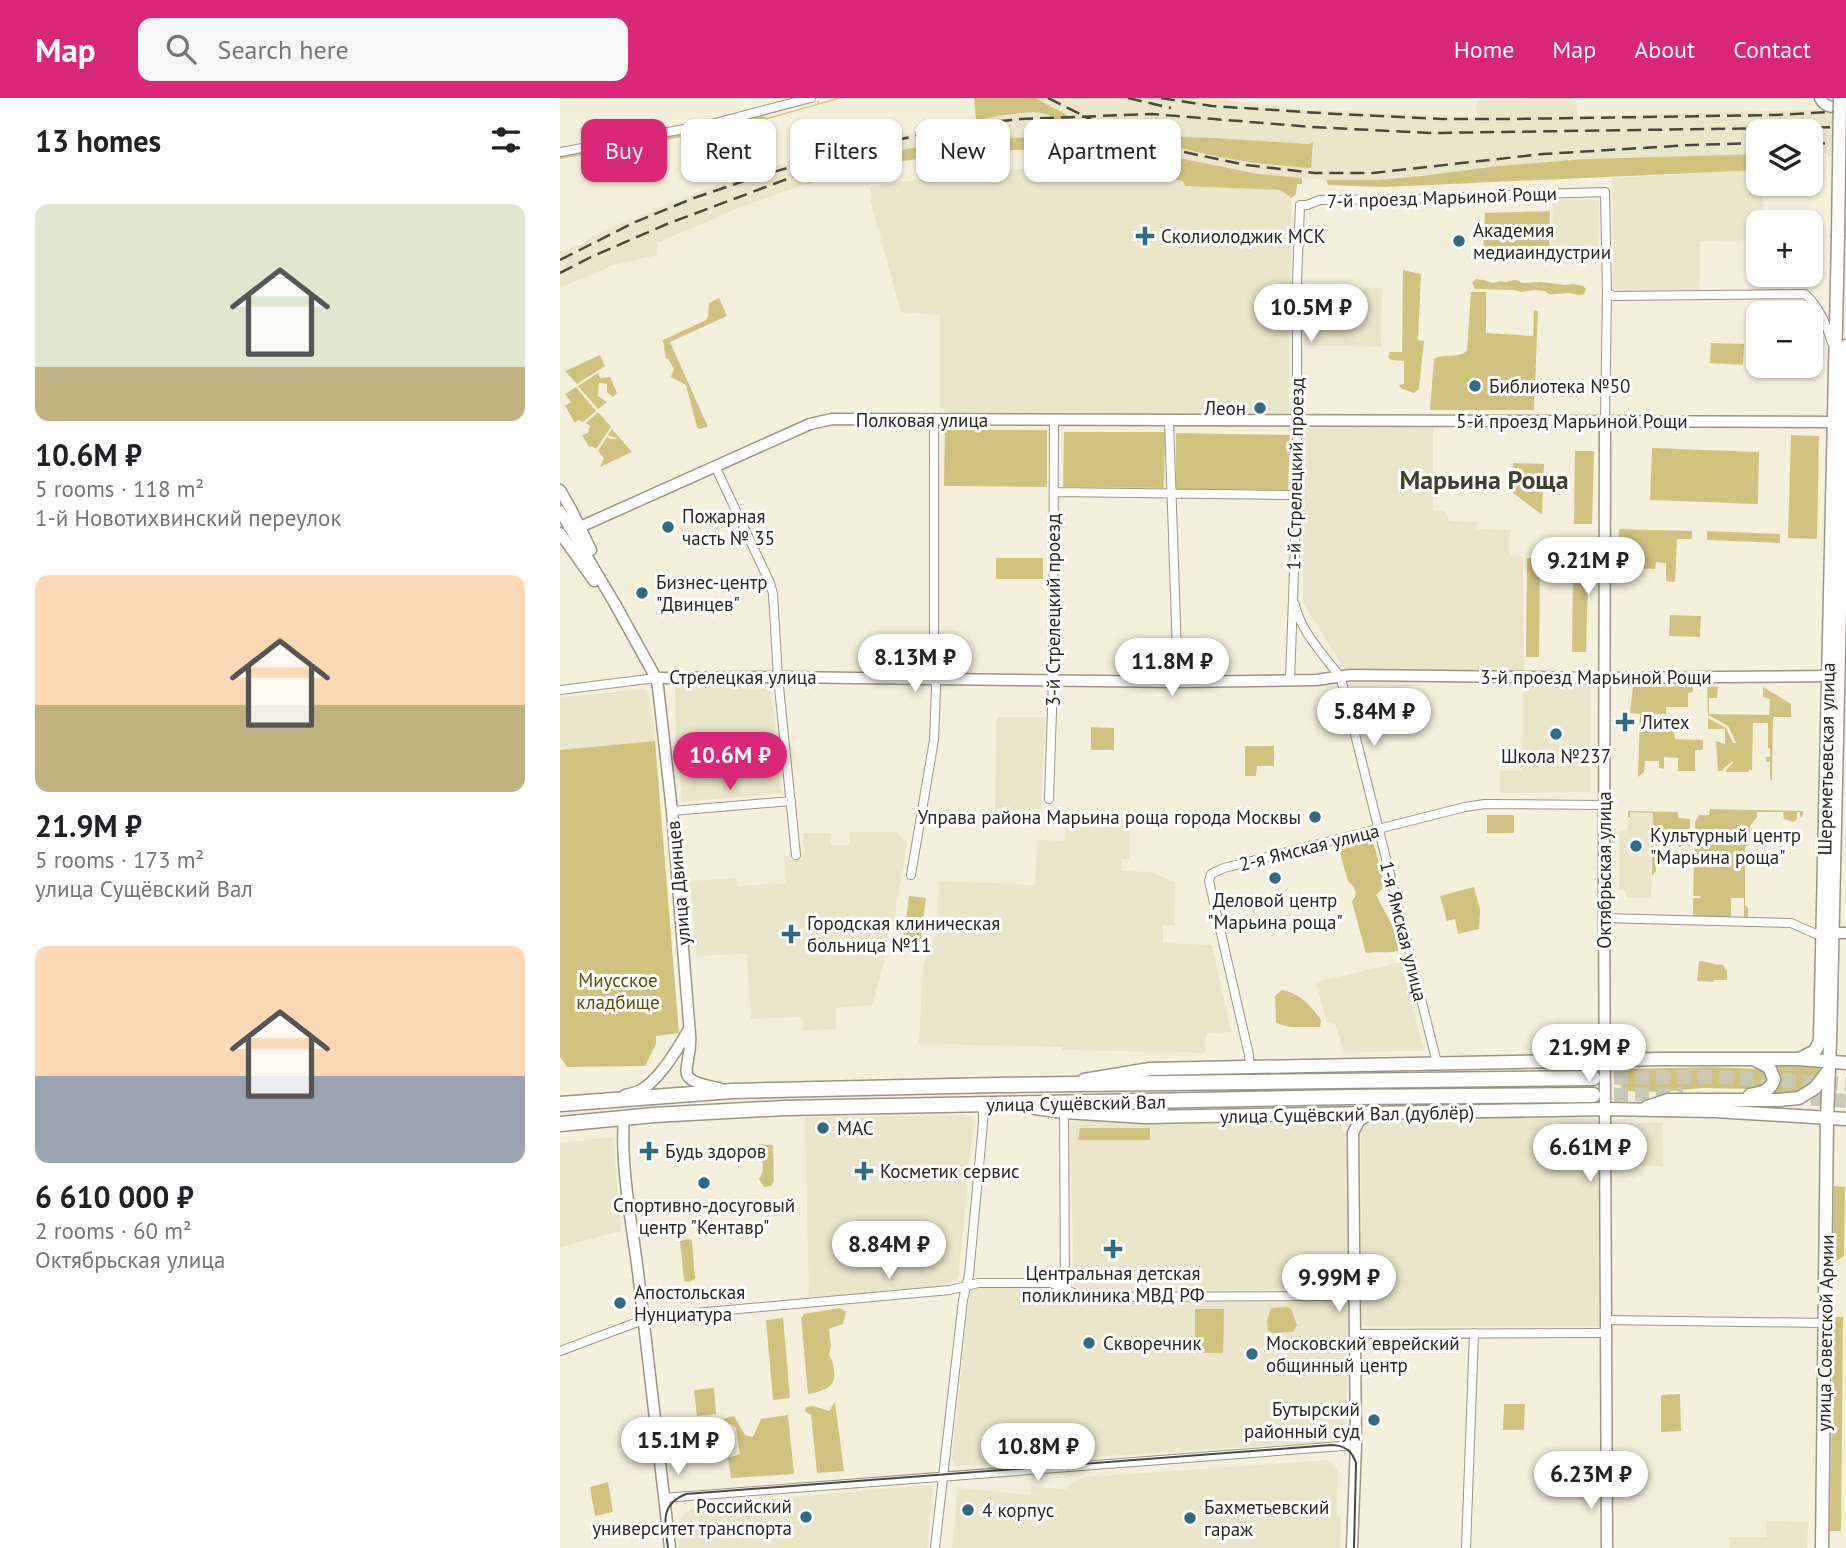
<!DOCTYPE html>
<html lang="en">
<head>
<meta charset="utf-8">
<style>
	body { margin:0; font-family:"PT Sans",sans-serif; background:#f6f6f6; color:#202124; height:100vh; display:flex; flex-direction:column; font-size:26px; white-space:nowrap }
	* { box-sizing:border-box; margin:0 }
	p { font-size:23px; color:#757577 }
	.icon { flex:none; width:38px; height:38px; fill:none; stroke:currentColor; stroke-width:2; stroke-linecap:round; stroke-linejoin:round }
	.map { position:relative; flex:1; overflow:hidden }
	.details { display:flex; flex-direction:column; background:#fff; width:560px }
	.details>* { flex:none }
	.guide { position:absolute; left:21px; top:21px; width:665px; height:63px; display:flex; gap:14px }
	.tools { position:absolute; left:1186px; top:21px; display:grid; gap:14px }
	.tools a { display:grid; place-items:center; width:77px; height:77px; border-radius:14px; background:#fff; box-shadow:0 2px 5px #0004; font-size:35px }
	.price { position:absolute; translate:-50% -60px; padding:0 16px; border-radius:24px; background:#fff; color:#222; font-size:23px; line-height:46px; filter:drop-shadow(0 2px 4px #0008) }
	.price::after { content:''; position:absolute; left:50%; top:42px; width:21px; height:16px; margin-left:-10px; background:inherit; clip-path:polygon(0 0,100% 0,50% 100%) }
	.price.active { background:#db2777; color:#fff }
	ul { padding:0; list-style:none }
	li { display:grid; align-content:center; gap:14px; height:371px; padding:0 35px }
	li span { display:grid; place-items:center; height:217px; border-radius:14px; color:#555 }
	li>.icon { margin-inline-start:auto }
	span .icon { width:126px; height:126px; fill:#fffc; stroke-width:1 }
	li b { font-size:30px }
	h2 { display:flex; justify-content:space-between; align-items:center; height:84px; padding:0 35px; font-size:30px }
	.pill { padding:0 24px; border-radius:14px; background:#fff; box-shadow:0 2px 5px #0004; font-size:24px; line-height:63px }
	.pill.active { background:#db2777; color:#fff }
	header { display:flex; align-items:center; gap:42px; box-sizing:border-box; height:98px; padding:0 35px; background:#db2777; color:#fff }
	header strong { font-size:33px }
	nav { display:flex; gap:38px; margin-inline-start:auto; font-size:24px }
	.search { width:490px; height:63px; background:#f6f6f6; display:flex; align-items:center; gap:18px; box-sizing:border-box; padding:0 24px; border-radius:14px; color:#757577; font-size:26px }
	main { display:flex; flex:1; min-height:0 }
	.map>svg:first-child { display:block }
</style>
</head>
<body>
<header>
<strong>Map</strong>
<div class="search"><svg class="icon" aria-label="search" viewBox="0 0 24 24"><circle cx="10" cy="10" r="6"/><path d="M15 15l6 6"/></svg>Search here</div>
<nav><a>Home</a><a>Map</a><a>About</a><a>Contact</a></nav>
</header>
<main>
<section class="details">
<h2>13 homes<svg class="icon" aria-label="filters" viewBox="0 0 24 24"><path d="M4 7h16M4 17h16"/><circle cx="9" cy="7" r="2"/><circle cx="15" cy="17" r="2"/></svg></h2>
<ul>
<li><span style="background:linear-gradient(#dfe7d0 75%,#c2b280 0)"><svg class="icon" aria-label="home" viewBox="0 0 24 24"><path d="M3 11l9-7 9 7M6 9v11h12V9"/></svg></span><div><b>10.6M ₽</b><p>5 rooms · 118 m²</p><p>1-й Новотихвинский переулок</p></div></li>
<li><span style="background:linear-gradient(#ffd9b3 60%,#c2b280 0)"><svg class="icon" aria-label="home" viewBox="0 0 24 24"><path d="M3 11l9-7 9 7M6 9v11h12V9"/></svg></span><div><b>21.9M ₽</b><p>5 rooms · 173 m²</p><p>улица Сущёвский Вал</p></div></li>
<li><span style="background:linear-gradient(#ffd9b3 60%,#9aa5b1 0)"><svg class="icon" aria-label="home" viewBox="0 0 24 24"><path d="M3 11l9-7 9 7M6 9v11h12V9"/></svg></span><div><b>6 610 000 ₽</b><p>2 rooms · 60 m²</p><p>Октябрьская улица</p></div></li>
</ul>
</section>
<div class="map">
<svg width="1286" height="1450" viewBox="0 0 1286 1450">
	<rect width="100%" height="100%" fill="#f4f0dc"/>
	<!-- built -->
	<path fill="#ebe6ca" d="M475,0H658L680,4L752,12L916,19L917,2L971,0H1013L1016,2L1017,18L1286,11V58H1267L1266,55H1251V33H1199V56L1026,61L815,82H766L698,76L590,54L544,37Z
		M467,15H487L492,19V32L488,36L481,39L418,41L352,50L323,56L264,73L246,86L181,109L97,145L98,157L53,167L0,190V154L20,147L30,140L69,122L138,94L201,71L310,43L416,22Z
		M476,51L575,64L574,75L624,83L625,88L720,92L732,100L729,311L726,317L388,316L380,309V217L341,214L311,105L310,89L360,81L476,69Z
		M1199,72V86H1202L1203,124H1199V142L1140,143L1139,194L1058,195L1053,190L1052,80Z
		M993,101L1039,102L1038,160L991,158Z
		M746,188L822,190L821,249L744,247Z
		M747,324L873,326V412L884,413L890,423L917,424V431L950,432L949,458H963L964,574L785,572L743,505V328Z
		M963,586L1027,587L1030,590V694L940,695V673H962Z
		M115,589L211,591L222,695L122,704L116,640Z
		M84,591L89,594L95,643L0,652V599Z
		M437,619H485L481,712L435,710Z
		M1069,713L1093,714L1091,800H1066V793L1059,792L1060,733H1067Z
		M506,720L570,722V761H562V773L590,774L615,784L614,827H603V845L652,847L671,934L646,935L645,955L502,952V949L468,948L359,946L363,869L377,833L379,783L475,787L478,742L505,743Z
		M290,734H336L347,744L334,823H330L324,865L312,907L275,910L276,931L243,932L242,919L191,921L187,856L136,858L130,783L176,780L177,788L226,785L224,758L244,756L243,735H270L271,747H290Z
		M841,864L864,953L784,954L775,926H773L772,924L767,925L756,884Z
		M406,1017L412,1019L414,1025L398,1180L390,1187L249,1201L245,1019Z
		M1029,1019L1037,1021L1039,1029V1228H808L804,1227L802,1223L801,1034L805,1024L815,1021Z
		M766,1022L777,1024L781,1027L787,1041L788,1184L786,1189L781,1191L527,1194L519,1192L514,1187L510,1030L512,1025L516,1023L585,1025Z
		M1059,1025H1102L1103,1068H1056L1055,1028Z
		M53,1039L61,1133L0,1149V1045Z
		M417,1190H484L501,1200L523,1204H783L786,1205L788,1210L786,1340L778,1343L397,1368L394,1367L392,1359L409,1198L411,1193Z
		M767,1362L775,1367L778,1373L777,1417L781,1418L780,1450H392L398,1390L471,1397L472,1389L506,1391L514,1383L526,1379Z
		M367,1387L371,1388L373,1393L367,1450H119L117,1435L119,1424L126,1414L138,1407Z
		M1206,1423L1248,1424L1247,1450H1170V1439H1206Z"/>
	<!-- green -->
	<path fill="#d1c37e" d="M276,0H282L183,28L0,61V58L86,43L204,18L206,20L257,6L258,2L260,5Z
		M414,0H475L544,37L590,54L698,76L742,80V86H737L736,96L732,100L720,92L625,88L623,83L573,75L574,64L476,51L409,54L329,65L246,86L264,73L323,56L352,50L418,41L481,39L488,36L492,32V19C477,8 435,20 416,22Z
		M588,38L654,40L749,46L753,44L751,70C697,67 644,58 592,42L588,41Z
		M1199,56V72L824,89L768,87L766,82H815L861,78L939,68L1026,61Z
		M990,113L989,158L923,155L925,115Z
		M843,172L861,176L858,242L864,243L859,291L854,295L842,291L839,287L844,286V263L831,262L828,259L830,254H842Z
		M916,181L923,182L933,185L940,183L947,184L948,183L956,182L962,185L981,184L1005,187L1014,186L1023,188L1026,191L1024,196C1017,198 1015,196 1009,195C1002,195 995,197 988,196L985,193L974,192L961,194L954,192L915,191L912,185Z
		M911,194H926V235L973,238L974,212L978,213L974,312H870L874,261C884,255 896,261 907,253Z
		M159,200L167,218L110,244L148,329L139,331L137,329L126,287L111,279L114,271L108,260L106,261L103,242L146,222L148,218L149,205Z
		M1151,245L1184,246L1183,267L1150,265Z
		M40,257L45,268L17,286L5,273Z
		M38,275L40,280L50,279L57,295L53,299L47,294V286L39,285L38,298L47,304L38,311L18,288Z
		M16,289L36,313L23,324L18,322L15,325L5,308L11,304L5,296Z
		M38,314L51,329L36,351L32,348L29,349L22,337L28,335L30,328L26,325Z
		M52,331L72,354L40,369L44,360L38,353L47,339L50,341H58L48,337Z
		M385,332H487V389L384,388Z
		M504,334H605L604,390L503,389Z
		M616,335L730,337L728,392L616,391Z
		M1231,337L1259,338L1257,441L1228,440Z
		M1092,350L1199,354L1198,406L1090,402Z
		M1015,353H1034L1032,426H1014Z
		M953,365L984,366L982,417L952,394Z
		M1059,431L1132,433V441H1117L1115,484L1106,483V465L1096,464L1095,471L1058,470Z
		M1147,433L1220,436V445L1147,442Z
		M436,460H483V481H436Z
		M967,460H980L979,559H966Z
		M1013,481H1028L1026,554H1012Z
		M1110,517L1141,518L1140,539L1109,538Z
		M1133,588V594L1128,595V609H1106V616H1093L1092,633H1114L1115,641L1143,642V652H1135V673H1118V660L1104,659V671L1099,670V663H1085L1084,674L1078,679L1080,616L1070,615L1073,589Z
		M1147,588L1158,589L1157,600H1149V616L1209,617L1210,601L1203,599V589L1231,606V619H1213L1212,683L1210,681V664H1206V659H1210V651L1208,650V625H1193L1192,673L1189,671V674H1166V672L1173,665V663L1164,670L1163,673H1158L1156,643L1165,646V631H1148V620L1166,630L1173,645H1176L1168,628L1148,617Z
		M531,629L554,630V652H531Z
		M95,643L119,935L96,938V946L85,968L7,969L0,959V652Z
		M685,648H714V668H697L696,678H685Z
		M1150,711L1243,713V717L1240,719V714H1237V721L1234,724L1224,721L1223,714H1197V719L1190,728L1189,747L1185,749V807L1188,810V818L1184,821V800H1171V820L1136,819L1133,817V800H1140L1141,798H1133L1134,768L1141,767V765H1134L1135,739L1142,738V736H1135V724L1139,717H1149Z
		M1068,713L1118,714V720L1130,721V731H1124V738L1130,740H1124V744L1130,745V750L1128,747L1123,746L1119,750L1118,746L1095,747L1093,749V758L1098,759H1096V773L1092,778L1093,715L1070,714V719H1068Z
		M927,717H954V735H927Z
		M806,743L814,747L825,788L816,797L834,831L840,852C829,856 818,853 806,855L792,804L796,796L794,789L788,783L780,755L784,749Z
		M914,789L920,812L919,831L898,836L895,821L887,823L880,798Z
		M349,798L366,800L360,846L343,844Z
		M1139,863C1148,863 1154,867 1163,867L1167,873V882H1154V884L1137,883Z
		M722,892C740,895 751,908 761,922L760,929H730L716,925L715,898Z
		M1215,968L1254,969L1259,970L1261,975C1253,992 1232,996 1215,996L1214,995Z
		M1150,969L1200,971L1205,974L1208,982L1199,991L1142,990L1099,994L1068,993L1063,991L1059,985L1061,976L1070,971Z
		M520,1030H590V1042H518Z
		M199,1046L213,1047L214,1083L211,1088L204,1089L199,1081C207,1070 200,1059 199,1046Z
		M1274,1088L1285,1089L1284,1158L1273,1165Z
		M126,1141L132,1142L135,1181L129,1184L124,1183L120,1143Z
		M727,1209L731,1211L737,1227L733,1234L712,1235L708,1232L707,1223L711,1210Z
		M280,1210L286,1214L283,1226L269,1231L271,1248L269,1257C273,1263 273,1266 274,1273C277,1290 262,1293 248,1296L241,1220L244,1216Z
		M635,1211H664L663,1255H635Z
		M1275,1219H1283L1281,1433H1270L1273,1222Z
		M223,1220L230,1300L213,1302L206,1222Z
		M154,1290L156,1316L137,1318L134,1292Z
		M1120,1296L1121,1333L1101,1334V1297Z
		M275,1304L284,1373L257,1375L251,1317L245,1313L246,1309L253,1308L269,1313Z
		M944,1306H965L964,1332H943Z
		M228,1317L234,1376L171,1380L168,1360L180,1356L176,1330L163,1321L174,1318L185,1337L193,1339L201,1321Z
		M48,1384L53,1414L35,1418L30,1389Z"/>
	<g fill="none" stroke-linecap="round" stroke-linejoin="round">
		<!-- primary-tunnel -->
		<path stroke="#cbc8b6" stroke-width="14" stroke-dasharray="14 7" stroke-linecap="butt" d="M1033,980L1155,979L1286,986
			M1033,997L1123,996
			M1230,999L1286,1003"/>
		<!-- minor casing -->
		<g stroke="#9a9683" stroke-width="10">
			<path id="minor" d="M0,54L151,26L251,0
				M1047,195L1054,198L1245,196C1260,210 1266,226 1272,245
				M609,322L618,584
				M155,368L210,485L213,496L218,579L236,757
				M494,394L737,397
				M735,507C741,534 764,557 780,579L783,588L877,965
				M730,582L737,392V183L740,107H747L760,102L882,101L915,98L1045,94L1047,195L1045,323
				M0,592L96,580
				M489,701L493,582L494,323
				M112,713L231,703
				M351,777L374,642L376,590L374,550V321
				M1044,820L1231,825L1256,836H1263
				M690,969L689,957L649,783L651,776L664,770L905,709L925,706L1044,707
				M504,1014L505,1190
				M1046,1222L1265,1225
				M795,1236L1046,1235
				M0,1253L91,1219L390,1192L418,1185H491L518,1197L527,1199L795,1198
				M104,1400L796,1347
				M375,1450L403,1202L409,1177L423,1025V1007
				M906,1450L914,1235"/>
		</g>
		<!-- tertiary casing -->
		<g stroke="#9a9683" stroke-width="13">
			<path id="tertiary" d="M1260,0C1265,11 1275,9 1286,9
				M1045,323L1044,801L1047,1450
				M0,392L11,411L31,452
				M0,413L55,506L96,580L98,589L112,713L130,937C133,972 108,981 159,990
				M9,429H20L250,326L272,321L1280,324
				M0,435L34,483
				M96,580L218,579L618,584L756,582L791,577L1044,580L1275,578
				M1273,835H1286
				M65,997C71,996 76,994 81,992C100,981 119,949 129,931
				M64,1020C60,1067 72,1126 78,1174C88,1266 100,1358 110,1450
				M792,1450L796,1347L793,1035L799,1023L810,1016"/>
		</g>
		<!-- secondary casing -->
		<g stroke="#9a9683" stroke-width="15">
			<path id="secondary" d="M1239,961L1255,953L1260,943L1278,139
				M524,982L590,971L1101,961H1239L1286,965
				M1190,997C1201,995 1211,993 1214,981L1209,969L1197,963
				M1087,1009L1108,1002H1218L1239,1000L1255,990L1269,972
				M475,1010L504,1014L585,1019L1045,1011L1155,1013L1286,1021
				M1262,1450L1267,1020L1270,944L1286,248"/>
		</g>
		<!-- primary casing -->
		<g stroke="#9a9683" stroke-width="17">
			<path id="primary" d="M0,1006L172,993L436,987L1033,980
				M0,1026L94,1017L224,1010L790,999L1033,997"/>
		</g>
		<!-- minor -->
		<use href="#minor" stroke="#fff" stroke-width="8"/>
		<!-- tertiary -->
		<use href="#tertiary" stroke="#fff" stroke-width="10"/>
		<!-- secondary -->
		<use href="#secondary" stroke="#fff" stroke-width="12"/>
		<!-- primary -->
		<use href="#primary" stroke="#fff" stroke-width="14"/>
		<!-- tram -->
		<path stroke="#4a483e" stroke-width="2" d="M108,1450C105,1426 99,1407 126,1396L771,1347C784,1347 792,1352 796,1365L794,1450"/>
		<!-- rail -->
		<path stroke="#4a483e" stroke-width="2.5" stroke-dasharray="14 7" stroke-linecap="butt" d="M488,0L548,30L619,53L686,67L755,75H813L983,56L1131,47L1199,45
			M568,0L611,10
			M601,0L652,8L776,16L882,21H953L1216,17L1286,13
			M1251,45L1286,46
			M0,162L73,125L134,100L193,80L296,50L421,25L461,21L592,16L752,29L870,35L1286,29
			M0,175L31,159L107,126L243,75"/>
		<!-- secondary-bridge casing -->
		<g stroke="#9a9683" stroke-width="15" stroke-linecap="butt">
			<path id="secondary-bridge" d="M1278,139L1280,0"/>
		</g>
		<!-- secondary-bridge -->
		<use href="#secondary-bridge" stroke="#fff" stroke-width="12"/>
	</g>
	<!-- markers -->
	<g fill="#2f6b83" stroke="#fff" stroke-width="2.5">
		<path d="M581.5 127.5h7v7h7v7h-7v7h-7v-7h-7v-7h7z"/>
		<circle cx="899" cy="143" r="7"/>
		<circle cx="915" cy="288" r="7"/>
		<circle cx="700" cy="310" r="7"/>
		<circle cx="108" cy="429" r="7"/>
		<circle cx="82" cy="495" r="7"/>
		<path d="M1061.5 613.5h7v7h7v7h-7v7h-7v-7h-7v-7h7z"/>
		<circle cx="996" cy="636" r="7"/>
		<circle cx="755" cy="719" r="7"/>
		<circle cx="1076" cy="748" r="7"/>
		<circle cx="715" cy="780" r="7"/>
		<path d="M227.5 825.5h7v7h7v7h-7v7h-7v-7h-7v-7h7z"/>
		<circle cx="263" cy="1030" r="7"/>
		<path d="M85.5 1042.5h7v7h7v7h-7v7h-7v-7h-7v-7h7z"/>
		<path d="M300.5 1062.5h7v7h7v7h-7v7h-7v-7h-7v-7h7z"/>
		<circle cx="144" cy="1085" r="7"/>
		<path d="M549.5 1140.5h7v7h7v7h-7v7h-7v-7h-7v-7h7z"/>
		<circle cx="60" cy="1205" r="7"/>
		<circle cx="529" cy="1245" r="7"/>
		<circle cx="692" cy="1256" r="7"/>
		<circle cx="814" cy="1322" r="7"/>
		<circle cx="408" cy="1412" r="7"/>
		<circle cx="246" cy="1419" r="7"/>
		<circle cx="630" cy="1420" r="7"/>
	</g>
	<g text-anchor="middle" stroke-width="6" stroke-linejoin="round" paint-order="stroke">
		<!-- street labels -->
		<g font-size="19" fill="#28271f" stroke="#fff">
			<text transform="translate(882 99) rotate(-2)" y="7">7-й проезд Марьиной Рощи</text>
			<text x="362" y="329">Полковая улица</text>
			<text x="1012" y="330">5-й проезд Марьиной Рощи</text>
			<text transform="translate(735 376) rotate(-89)" y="7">1-й Стрелецкий проезд</text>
			<text transform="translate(493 512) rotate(-90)" y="7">3-й Стрелецкий проезд</text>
			<text x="183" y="586">Стрелецкая улица</text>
			<text x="1036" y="586">3-й проезд Марьиной Рощи</text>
			<text transform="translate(1266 661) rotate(-89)" y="7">Шереметьевская улица</text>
			<text transform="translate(749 749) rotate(-14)" y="7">2-я Ямская улица</text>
			<text transform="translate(1044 772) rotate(-90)" y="7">Октябрьская улица</text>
			<text transform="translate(118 785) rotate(-95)" y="7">улица Двинцев</text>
			<text transform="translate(844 833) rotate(76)" y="7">1-я Ямская улица</text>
			<text transform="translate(516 1005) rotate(-1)" y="7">улица Сущёвский Вал</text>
			<text transform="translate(787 1016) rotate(-1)" y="7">улица Сущёвский Вал (дублёр)</text>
			<text transform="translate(1265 1235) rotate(-89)" y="7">улица Советской Армии</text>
		</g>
		<!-- poi labels -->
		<g font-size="19" fill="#28271f" stroke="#fff" text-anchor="start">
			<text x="913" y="139">Академия<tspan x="913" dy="22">медиаиндустрии</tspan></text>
			<text x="601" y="145">Сколиолоджик МСК</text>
			<text x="929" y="295">Библиотека №50</text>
			<text x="686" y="317" text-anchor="end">Леон</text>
			<text x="122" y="425">Пожарная<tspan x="122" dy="22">часть № 35</tspan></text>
			<text x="96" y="491">Бизнес-центр<tspan x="96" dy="22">"Двинцев"</tspan></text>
			<text x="1081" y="631">Литех</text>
			<text x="996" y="665" text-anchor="middle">Школа №237</text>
			<text x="741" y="726" text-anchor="end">Управа района Марьина роща города Москвы</text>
			<text x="1090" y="744">Культурный центр<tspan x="1090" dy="22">"Марьина роща"</tspan></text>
			<text x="715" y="809" text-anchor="middle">Деловой центр<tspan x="715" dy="22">"Марьина роща"</tspan></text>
			<text x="247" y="832">Городская клиническая<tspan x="247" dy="22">больница №11</tspan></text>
			<text x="277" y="1037">MAC</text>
			<text x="105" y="1060">Будь здоров</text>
			<text x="320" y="1080">Косметик сервис</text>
			<text x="144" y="1114" text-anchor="middle">Спортивно-досуговый<tspan x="144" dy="22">центр "Кентавр"</tspan></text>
			<text x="553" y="1182" text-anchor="middle">Центральная детская<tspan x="553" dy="22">поликлиника МВД РФ</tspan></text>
			<text x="74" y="1201">Апостольская<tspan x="74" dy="22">Нунциатура</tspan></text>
			<text x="543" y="1252">Скворечник</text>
			<text x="706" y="1252">Московский еврейский<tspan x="706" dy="22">общинный центр</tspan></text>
			<text x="800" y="1318" text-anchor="end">Бутырский<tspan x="800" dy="22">районный суд</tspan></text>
			<text x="232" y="1415" text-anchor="end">Российский<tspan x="232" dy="22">университет транспорта</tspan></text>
			<text x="644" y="1416">Бахметьевский<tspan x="644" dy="22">гараж</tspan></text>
			<text x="422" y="1419">4 корпус</text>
		</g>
		<!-- park labels -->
		<g font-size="19" fill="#5a4e09" stroke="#fff">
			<text x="58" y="889">Миусское<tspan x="58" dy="22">кладбище</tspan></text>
		</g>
		<!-- district labels -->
		<g font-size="26" font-weight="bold" fill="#433f2f" stroke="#fff">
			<text x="924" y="391">Марьина Роща</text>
		</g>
	</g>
</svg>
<div class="tools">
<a><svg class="icon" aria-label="layers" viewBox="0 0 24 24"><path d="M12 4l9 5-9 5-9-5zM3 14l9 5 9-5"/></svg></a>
<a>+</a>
<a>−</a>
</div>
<b class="price" style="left:751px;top:246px">10.5M ₽</b>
<b class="price" style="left:1028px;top:499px">9.21M ₽</b>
<b class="price" style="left:355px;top:596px">8.13M ₽</b>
<b class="price" style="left:612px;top:600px">11.8M ₽</b>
<b class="price" style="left:814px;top:650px">5.84M ₽</b>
<b class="price active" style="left:170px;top:694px">10.6M ₽</b>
<b class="price" style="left:1029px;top:986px">21.9M ₽</b>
<b class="price" style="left:1030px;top:1086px">6.61M ₽</b>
<b class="price" style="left:329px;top:1183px">8.84M ₽</b>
<b class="price" style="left:779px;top:1216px">9.99M ₽</b>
<b class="price" style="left:118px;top:1379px">15.1M ₽</b>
<b class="price" style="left:478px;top:1385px">10.8M ₽</b>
<b class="price" style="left:1031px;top:1413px">6.23M ₽</b>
<div class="guide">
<a class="pill active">Buy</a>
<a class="pill">Rent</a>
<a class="pill">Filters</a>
<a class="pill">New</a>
<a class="pill">Apartment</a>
</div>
</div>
</main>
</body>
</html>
